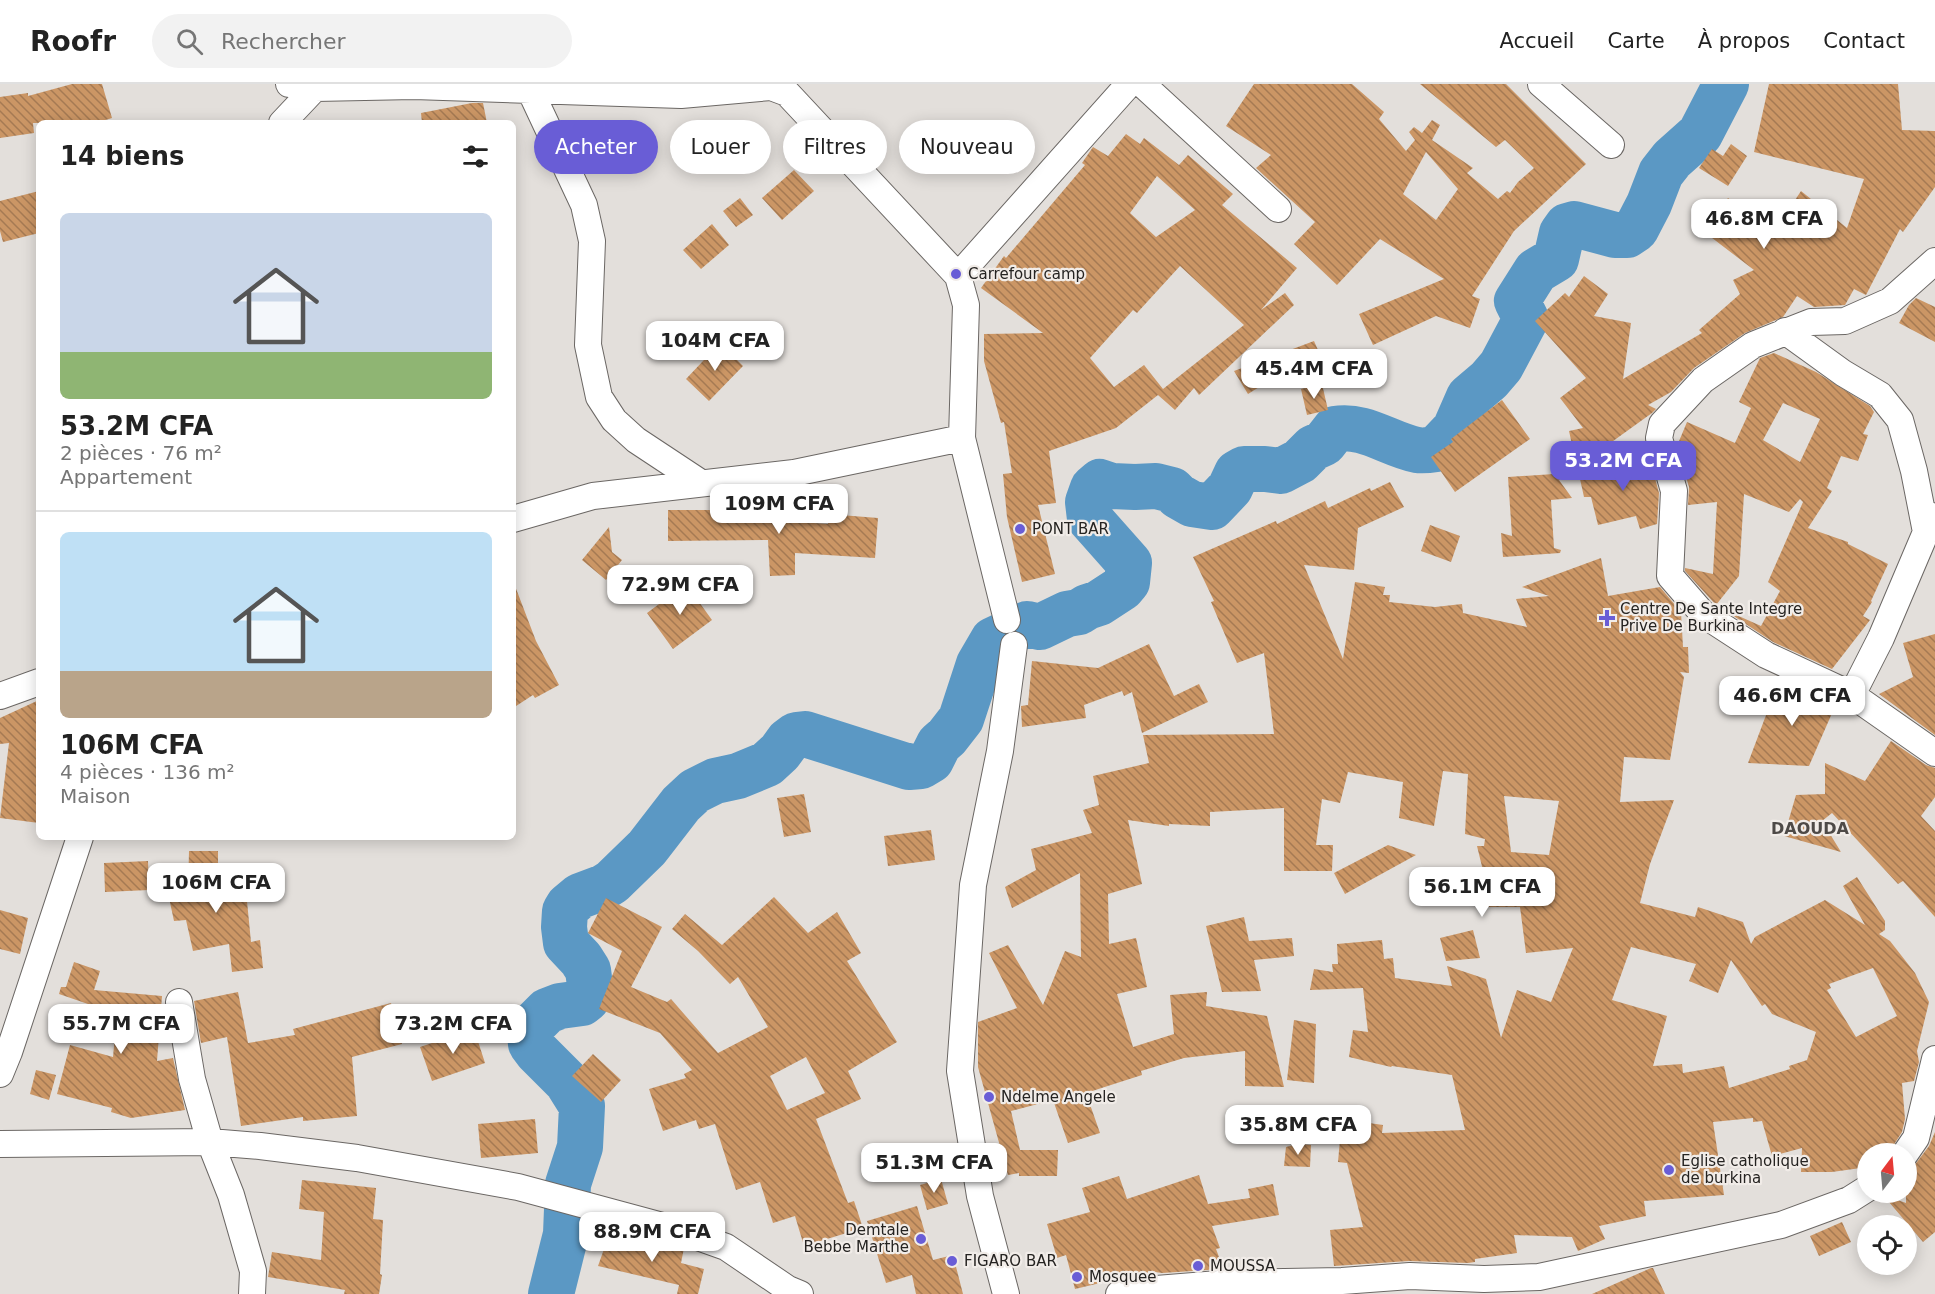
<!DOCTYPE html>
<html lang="fr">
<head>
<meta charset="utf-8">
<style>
	body { margin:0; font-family:"DejaVu Sans",sans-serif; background:#f2f2f2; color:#222; height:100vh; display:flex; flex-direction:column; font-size:22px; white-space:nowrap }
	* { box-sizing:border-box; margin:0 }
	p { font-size:20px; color:#767676 }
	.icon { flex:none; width:33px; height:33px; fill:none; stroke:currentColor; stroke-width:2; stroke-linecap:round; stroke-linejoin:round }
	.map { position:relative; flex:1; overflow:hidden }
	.side { position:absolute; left:36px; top:36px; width:480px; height:720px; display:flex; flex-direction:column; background:#fff; border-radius:9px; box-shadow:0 3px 15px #0003 }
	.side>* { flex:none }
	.banner { position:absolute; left:534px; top:36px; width:570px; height:54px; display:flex; gap:12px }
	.needle { width:39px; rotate:16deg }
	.buttons { position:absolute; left:1857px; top:1059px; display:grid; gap:12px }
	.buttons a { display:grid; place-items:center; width:60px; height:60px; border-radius:50%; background:#fff; box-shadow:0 3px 15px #0003; font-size:30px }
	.price { position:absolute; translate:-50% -51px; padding:0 14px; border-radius:12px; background:#fff; color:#222; font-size:20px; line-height:39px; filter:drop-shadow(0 2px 3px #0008) }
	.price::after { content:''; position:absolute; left:50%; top:36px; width:18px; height:14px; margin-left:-9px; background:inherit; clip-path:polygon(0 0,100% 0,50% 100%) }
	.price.selected { background:#695dd6; color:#fff }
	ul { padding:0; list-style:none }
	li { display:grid; align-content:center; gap:12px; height:318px; padding:0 24px }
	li+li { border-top:2px solid #e0e0e0 }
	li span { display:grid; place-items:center; height:186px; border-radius:9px; color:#555 }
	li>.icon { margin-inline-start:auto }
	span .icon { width:108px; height:108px; fill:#fffc; stroke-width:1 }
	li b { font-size:26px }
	h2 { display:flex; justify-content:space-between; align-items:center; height:72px; padding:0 24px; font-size:26px }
	.chip { padding:0 21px; border-radius:27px; background:#fff; box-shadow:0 3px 15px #0003; font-size:21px; line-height:54px }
	.chip.selected { background:#695dd6; color:#fff }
	header { display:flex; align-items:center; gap:36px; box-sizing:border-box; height:84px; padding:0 30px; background:#fff; border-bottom:2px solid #e0e0e0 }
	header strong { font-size:28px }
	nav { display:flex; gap:33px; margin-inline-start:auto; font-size:21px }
	.search { width:420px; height:54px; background:#f2f2f2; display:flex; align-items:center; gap:15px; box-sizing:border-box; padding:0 21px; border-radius:33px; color:#767676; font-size:22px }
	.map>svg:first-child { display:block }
</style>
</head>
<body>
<header>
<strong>Roofr</strong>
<div class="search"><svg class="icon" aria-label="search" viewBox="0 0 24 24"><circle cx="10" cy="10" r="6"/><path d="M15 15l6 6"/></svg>Rechercher</div>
<nav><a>Accueil</a><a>Carte</a><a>À propos</a><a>Contact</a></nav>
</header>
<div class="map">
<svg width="1935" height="1210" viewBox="0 0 1935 1210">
	<defs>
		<pattern id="building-back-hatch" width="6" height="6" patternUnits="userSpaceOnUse" patternTransform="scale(1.5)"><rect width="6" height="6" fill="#cb9665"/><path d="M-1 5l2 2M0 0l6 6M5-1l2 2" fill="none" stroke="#a57a53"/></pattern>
	</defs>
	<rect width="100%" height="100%" fill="#e3dfdb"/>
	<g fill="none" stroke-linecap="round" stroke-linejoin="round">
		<!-- river -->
		<path stroke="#5b98c4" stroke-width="46" d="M551,1210L566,1150L568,1100L580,1063L582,1022L567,998L537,968L531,960L530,951L533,941L547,927L560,922L582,919L587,915L588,910L590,902L588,886L581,875L566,859L564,843L565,827L568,822L580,812L604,803L612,798L647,764L681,720L695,707L715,697L738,692L767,680L780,668L788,657L796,651L805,650L909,683L921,682L931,676L939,660L947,653L961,635L979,580L993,556L1027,540L1040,543L1067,530L1079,528L1087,523L1099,519L1122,504L1127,498L1129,479L1090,435L1088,418L1093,404L1100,398L1112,402L1135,403L1156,402L1172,406L1178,412L1192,420L1212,423L1230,404L1237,389L1244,385H1265L1281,387L1300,377L1313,364L1324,359L1335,345C1365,340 1388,360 1417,366C1423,367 1430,366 1436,365L1455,345L1469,313L1489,296L1501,282L1526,235L1517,217L1536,187L1556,175L1562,149L1567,142L1574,140L1615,151H1627L1636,145L1649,120L1661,89L1672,75L1700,50L1726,0"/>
	</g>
	<!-- building -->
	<path fill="url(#building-back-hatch)" fill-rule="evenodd" d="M72,0H102L112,34L96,39H33L34,49L0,54V13L28,9V12Z
		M1254,0H1352L1384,28L1379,35L1406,67L1415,56L1409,48L1414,43L1422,49L1432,36L1440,41L1432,56L1473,84L1467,89L1498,115L1507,107L1510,109L1518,98L1534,84L1505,56L1496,63L1420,0H1506L1586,80L1514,147L1472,212L1480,215L1470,244L1436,232L1373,261L1359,230L1444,195L1380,155L1337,201L1294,160L1315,138L1256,84L1271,71L1226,42ZM1426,68L1458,105L1436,136L1403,110Z
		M1769,0H1898L1902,46L1935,47V103L1903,148L1900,145L1866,211L1854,205L1845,221L1814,223L1797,212L1783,233L1745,249L1694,284L1671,308L1648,321L1656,325L1652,329L1577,383L1569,347L1583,344L1560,314L1586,294L1535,237L1565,209L1569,213L1584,192L1608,210L1594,232L1631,239L1623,295L1702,249L1699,246L1740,210L1733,196L1754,186L1703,147L1728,114L1774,148L1801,107L1847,144L1864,95L1754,68Z
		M472,19H483L487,39H422L421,29Z
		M1126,50L1140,60L1144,54L1179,81L1188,71L1233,110L1222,121L1297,184L1261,226L1285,209L1294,221L1199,311L1194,304L1175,326L1158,311L1116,344L1049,367L1056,419L1038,421L1055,490L1022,498L1007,433L1003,390L1012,389L1004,338L1001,339L984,277V250L1043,249L981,204L1004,172L1006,174L1085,81L1082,79L1093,63L1108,72ZM1157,92L1195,126L1156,153L1130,129ZM1180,182L1244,241L1163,305L1144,281L1114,303L1090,274L1133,226L1137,229Z
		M1731,60L1747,72L1728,102L1699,84L1712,65L1723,72Z
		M794,86L814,107L782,136L762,114Z
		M39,107V149L3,158L0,147V117Z
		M740,114L753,131L736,143L723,127Z
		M712,140L729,161L701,185L683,166Z
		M1916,214L1935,223V258L1899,239L1909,221Z
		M1314,257L1318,266L1248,310L1234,287Z
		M720,259L743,282L709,317L686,295Z
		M1774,269L1816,288L1870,322L1874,328L1863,350L1868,351L1858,377L1841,372L1827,404L1832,407L1808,444L1848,458V460L1888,480L1871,517L1872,518L1863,532L1870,536L1832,585L1773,558L1723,525L1761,542L1780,507L1768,498L1803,418L1800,415L1789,428L1744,410L1739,492L1716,521L1685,487V484L1713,490L1717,418L1688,421L1689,403L1677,362L1687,338L1735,359L1751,324L1739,318L1760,274ZM1783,319L1820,335L1800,378L1763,356Z
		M1322,300L1328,326L1307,331L1301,305Z
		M1502,316L1530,355L1455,408L1431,373L1453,358L1451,355Z
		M1650,376L1659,409L1657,440L1640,445L1636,432L1598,441L1591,413H1584L1578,386Z
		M1569,389L1559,396L1572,414L1551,416L1554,464L1561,466L1560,469L1503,473L1501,449L1512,452L1508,393Z
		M1390,398L1404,423L1358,444L1354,486L1304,481L1343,575L1355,498L1385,503L1383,511H1390L1389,518L1435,523L1462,520L1463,529L1527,543L1516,515L1549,512L1522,503L1601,474L1608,512L1660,503L1681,528L1683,563H1688L1689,589L1680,588L1684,593L1670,676L1624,673L1620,718L1674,716L1650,780L1640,819L1695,833L1698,823L1743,838L1751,860L1755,853L1825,816L1865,841L1843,802L1857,793L1885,837V846L1879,850L1890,857L1915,889L1929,918L1917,967L1919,978L1914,997L1902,999L1905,1035L1902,1048L1893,1062L1890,1070H1868V1083L1832,1088H1801L1802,1064L1772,1072L1762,1037L1753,1038V1034L1713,1038L1724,1111L1644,1117L1646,1132L1599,1142L1605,1155L1578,1167L1572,1153L1514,1151L1517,1169L1475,1175V1178L1468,1179L1409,1177L1334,1182L1330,1146L1363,1143L1347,1079L1338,1078L1341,1044L1354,1045L1355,1037L1383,1041L1382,1049L1465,1046L1452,991L1392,982L1391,983L1349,973L1353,946L1368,948L1363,904L1310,906L1314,885L1333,888L1332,880H1338L1337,860L1382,856L1384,875L1393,874L1395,894L1452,902L1447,882L1486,895L1501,954L1517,906L1551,918L1573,864L1526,869L1520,823H1487L1484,804L1487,803L1477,762H1484L1485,755L1465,750L1468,690L1443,687L1434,742L1399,734L1403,698L1348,688L1340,719L1322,715L1316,761H1333L1332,787H1284V724L1210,728V742L1169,740V742L1128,736L1142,800L1108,810L1109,860L1136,854L1147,903L1117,910L1133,963L1174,950L1170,911L1207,908L1206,922L1267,932L1284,1003L1245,1002V967L1184,974L1141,987L1142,991L1086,1009L1100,1049L1068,1059L1053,1016L1011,1027L1020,1066H1058L1057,1092H1019V1089L1008,1091L978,983V938L1017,924L989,869L1008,861L1043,921L1065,867L1081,873L1080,789L1012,824L1005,803L1036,786L1031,765L1092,749L1083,726L1099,721L1093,692L1149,679L1143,651L1274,650L1264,569L1237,579L1211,518L1214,517L1193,473L1276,437L1277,440L1325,417L1328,424L1370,404L1371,407ZM1504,712L1559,717L1549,771L1511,768ZM1631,863L1696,880L1689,897L1718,909L1731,876L1762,922L1765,920L1772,930L1816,948L1807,976L1789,982L1790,985L1729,1004L1724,982L1683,989L1682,980L1653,982L1667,932L1612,916ZM1873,884L1897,932L1856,953L1827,906L1831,904L1829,900Z
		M768,424L770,436L828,440V430L878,434L875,474L795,469V491L770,492L768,456L668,457V426H716V432Z
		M1430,441L1460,452L1451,478L1421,467Z
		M609,443L612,468L622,476L606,496L582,476Z
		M686,500L712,536L673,565L647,529Z
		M515,502L536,557L559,601L535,614L533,611L513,624V503Z
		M1935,550V651L1879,610L1913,593L1903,559Z
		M1149,560L1174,612L1199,600L1208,618L1142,649L1132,608L1124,612L1122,607L1084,621L1086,634L1022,643L1021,622L1028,621L1032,577L1098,584Z
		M1780,594L1836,620L1809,682L1748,679Z
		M39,616V739L0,734L9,659L0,660V634Z
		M1891,657L1926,681L1935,684V713L1921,732L1935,747V833L1903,797L1898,800L1832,729L1822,737L1841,768L1784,752L1796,711L1825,710V679L1865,697Z
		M804,710L811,748L784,753L777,714Z
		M931,746L935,776L888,782L884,752Z
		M1388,761L1416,771L1345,810L1334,789Z
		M189,767H218V809L246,807L251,858L260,856L263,884L232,888L229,860L193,867L186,836L174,837L168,809L188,808Z
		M148,777L149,806L105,808L104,779Z
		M774,813L808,849L837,828L861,869L847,877L897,958L848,987L861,1015L816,1035L848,1119L854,1117L863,1144L804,1162L795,1132L773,1139L760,1098L736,1106L715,1040L699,1045L696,1036L663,1047L649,1005L686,994L684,990L692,986L660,949L599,925L622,867L588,849L606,814L662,843L631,903L667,918L671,915L718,969L768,943L738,893L730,900L698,867L672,845L685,830L722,861ZM806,973L825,1009L787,1026L770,992Z
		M0,826L28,834L20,870L0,865Z
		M1244,833L1249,857L1292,854L1294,872L1254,876L1261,907L1222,908L1206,842Z
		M1473,846L1480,874L1446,877L1440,854Z
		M74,878L100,887L94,906L162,912L157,977L173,974L185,1026L131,1034L111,1028L112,1024L57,1010L70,961L113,973L117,930L59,910L61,903H66Z
		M238,908L248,959L295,951L293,945L391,919L402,960L352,973L357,1032L303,1037V1033L241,1042L227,953L201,959L194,917Z
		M1294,936L1316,940L1314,999L1287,996Z
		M474,945L485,979L432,997L420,963Z
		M593,970L621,996L601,1018L572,992Z
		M36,986L56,991L49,1016L30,1010Z
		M535,1035L538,1069L481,1074L478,1040Z
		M1935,1048V1148L1923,1158L1883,1111L1906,1119V1085L1912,1083L1917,1078L1929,1062Z
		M1297,1060L1311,1061L1310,1083L1284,1082L1286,1063Z
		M1199,1091L1208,1120L1250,1114L1248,1105L1273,1100L1279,1131L1212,1142L1220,1164L1216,1165L1222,1181L1208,1186L1162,1189L1148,1187V1191L1117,1195L1075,1205L1066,1171L1057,1174L1047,1140L1090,1128L1082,1104L1119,1092L1127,1115Z
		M941,1095L948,1120L927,1126L920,1101Z
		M302,1096L376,1104L373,1135L383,1136L380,1190L382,1191L379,1210H344L345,1206L268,1193L272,1168L321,1176L324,1128L299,1125Z
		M917,1122L933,1176L953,1171L963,1210H916L912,1191L886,1199L867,1137Z
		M1842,1138L1851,1158L1819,1172L1810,1152Z
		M609,1151L644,1164L646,1155L684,1164L681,1179L704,1185L698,1210H677L679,1201L598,1182Z
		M1653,1184L1665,1210H1592L1651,1184Z"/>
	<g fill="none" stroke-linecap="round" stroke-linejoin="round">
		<!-- minor casing -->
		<g stroke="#6b6764" stroke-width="28">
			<path id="minor" d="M289,0L315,4L414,2L681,11L771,3
				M530,0V6L584,121L592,157L588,261L599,313L614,336L636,356L701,399
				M771,0V3L787,9L958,192L966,221L962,354L1007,536
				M1142,0L1278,125
				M1541,0L1611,61
				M282,39L315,4V0
				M1935,177L1890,217L1845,237L1811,238L1753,261L1703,296L1662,340L1659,354L1674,407L1670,492L1703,530L1766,571L1852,611L1935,669
				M958,192L1129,0
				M1785,247L1843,289L1880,311L1900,336L1914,387L1926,448
				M513,435L593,412L794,389L962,354
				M1852,611L1881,554L1926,448L1929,431
				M0,612L39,598
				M179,918L192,995L210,1058L231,1111L253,1187L252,1210
				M0,990L9,968L80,753
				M0,1060L210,1058L260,1062L357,1074L518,1103L681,1147L726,1163L788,1205L800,1210
				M1905,1070L1916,1054L1935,975
				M1006,1210L980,1112L960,987L973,801L1000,667L1014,561
				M1119,1210L1144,1206L1231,1199L1342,1197L1410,1192L1484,1195L1539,1193L1781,1141L1849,1116L1868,1104"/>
		</g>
		<!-- minor -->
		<use href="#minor" stroke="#fff" stroke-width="26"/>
	</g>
	<!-- markers -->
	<g fill="#695dd6" stroke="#f1ece8" stroke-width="2">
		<circle cx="956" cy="190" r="6"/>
		<circle cx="1020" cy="445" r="6"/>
		<path d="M1604 525h6v6h6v6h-6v6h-6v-6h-6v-6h6z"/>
		<circle cx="989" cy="1013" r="6"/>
		<circle cx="1669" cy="1086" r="6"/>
		<circle cx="921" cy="1155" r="6"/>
		<circle cx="952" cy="1177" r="6"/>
		<circle cx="1198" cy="1182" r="6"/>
		<circle cx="1077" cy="1193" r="6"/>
	</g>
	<g text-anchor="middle" stroke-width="4.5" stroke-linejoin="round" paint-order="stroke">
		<!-- poi labels -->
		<g font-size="15" fill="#252321" stroke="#f1ece8" text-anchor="start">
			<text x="968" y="195">Carrefour camp</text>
			<text x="1032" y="450">PONT BAR</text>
			<text x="1620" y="530">Centre De Sante Integre<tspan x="1620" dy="17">Prive De Burkina</tspan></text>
			<text x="1001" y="1018">Ndelme Angele</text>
			<text x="1681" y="1082">Eglise catholique<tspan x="1681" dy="17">de burkina</tspan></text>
			<text x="909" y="1151" text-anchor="end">Demtale<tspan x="909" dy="17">Bebbe Marthe</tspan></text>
			<text x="964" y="1182">FIGARO BAR</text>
			<text x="1210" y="1187">MOUSSA</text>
			<text x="1089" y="1198">Mosquee</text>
		</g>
		<!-- neighbourhood labels -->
		<g font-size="16" font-weight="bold" fill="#4e4a47" stroke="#f1ece8">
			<text x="1810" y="750">DAOUDA</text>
		</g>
	</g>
</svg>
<div class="buttons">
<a><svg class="needle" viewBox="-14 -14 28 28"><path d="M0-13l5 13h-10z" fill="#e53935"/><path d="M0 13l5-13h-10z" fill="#767676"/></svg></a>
<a><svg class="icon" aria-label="locate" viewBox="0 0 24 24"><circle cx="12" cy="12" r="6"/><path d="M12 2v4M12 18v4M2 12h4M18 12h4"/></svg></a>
</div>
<b class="price" style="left:1764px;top:166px">46.8M CFA</b>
<b class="price" style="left:715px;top:288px">104M CFA</b>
<b class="price" style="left:1314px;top:316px">45.4M CFA</b>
<b class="price selected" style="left:1623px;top:408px">53.2M CFA</b>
<b class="price" style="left:779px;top:451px">109M CFA</b>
<b class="price" style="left:680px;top:532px">72.9M CFA</b>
<b class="price" style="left:1792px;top:643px">46.6M CFA</b>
<b class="price" style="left:216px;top:830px">106M CFA</b>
<b class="price" style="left:1482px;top:834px">56.1M CFA</b>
<b class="price" style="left:121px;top:971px">55.7M CFA</b>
<b class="price" style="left:453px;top:971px">73.2M CFA</b>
<b class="price" style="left:1298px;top:1072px">35.8M CFA</b>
<b class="price" style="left:934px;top:1110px">51.3M CFA</b>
<b class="price" style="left:652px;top:1179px">88.9M CFA</b>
<div class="banner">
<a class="chip selected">Acheter</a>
<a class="chip">Louer</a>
<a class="chip">Filtres</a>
<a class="chip">Nouveau</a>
</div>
<section class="side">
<h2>14 biens<svg class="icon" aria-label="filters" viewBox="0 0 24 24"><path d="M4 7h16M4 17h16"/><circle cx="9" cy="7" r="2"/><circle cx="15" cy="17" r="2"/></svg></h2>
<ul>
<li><span style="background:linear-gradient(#c9d6e8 75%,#8fb573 0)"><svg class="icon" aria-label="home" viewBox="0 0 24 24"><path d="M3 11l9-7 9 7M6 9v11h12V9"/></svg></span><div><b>53.2M CFA</b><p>2 pièces · 76 m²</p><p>Appartement</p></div></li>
<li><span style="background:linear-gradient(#bfe0f5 75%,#b9a48a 0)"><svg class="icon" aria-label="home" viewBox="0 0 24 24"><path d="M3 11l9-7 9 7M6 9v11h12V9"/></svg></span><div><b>106M CFA</b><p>4 pièces · 136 m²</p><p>Maison</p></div></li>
</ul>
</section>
</div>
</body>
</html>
